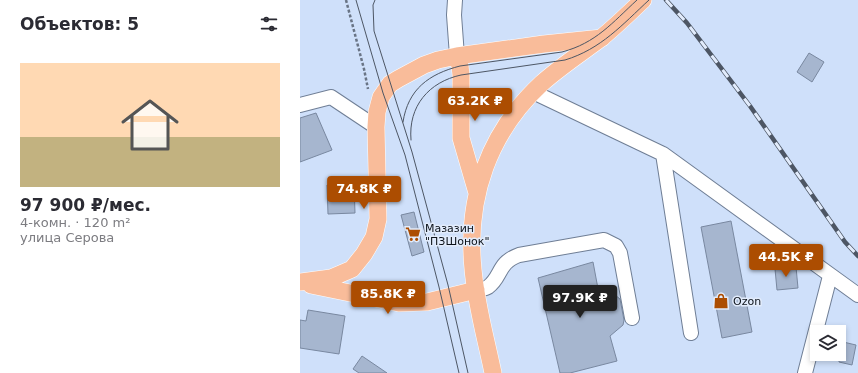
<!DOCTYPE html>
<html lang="ru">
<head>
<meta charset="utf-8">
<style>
	body { margin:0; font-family:"DejaVu Sans",sans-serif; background:#f2f2f3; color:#2b2b33; height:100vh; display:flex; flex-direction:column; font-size:15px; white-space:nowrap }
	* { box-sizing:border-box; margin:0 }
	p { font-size:13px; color:#7c7c81 }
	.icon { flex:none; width:22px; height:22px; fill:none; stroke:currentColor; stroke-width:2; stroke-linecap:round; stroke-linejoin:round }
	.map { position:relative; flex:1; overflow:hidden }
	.sheet { display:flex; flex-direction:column; background:#fff; width:300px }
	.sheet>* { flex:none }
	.controls { position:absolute; left:510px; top:325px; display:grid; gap:8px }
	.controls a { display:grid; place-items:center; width:36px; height:36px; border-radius:0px; background:#fff; box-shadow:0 2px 6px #0003; font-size:20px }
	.price { position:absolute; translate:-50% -34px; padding:0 9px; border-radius:4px; background:#ac4d01; color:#fff; font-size:13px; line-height:26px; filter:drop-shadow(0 1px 2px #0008) }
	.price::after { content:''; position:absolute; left:50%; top:24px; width:12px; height:9px; margin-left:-6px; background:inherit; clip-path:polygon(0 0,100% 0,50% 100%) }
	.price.current { background:#222; color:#fff }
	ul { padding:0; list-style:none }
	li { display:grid; align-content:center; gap:8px; height:212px; padding:0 20px }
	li+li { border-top:1px solid #e1e1e2 }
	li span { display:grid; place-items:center; height:124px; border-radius:0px; color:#555 }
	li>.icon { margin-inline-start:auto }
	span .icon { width:72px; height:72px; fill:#fffc; stroke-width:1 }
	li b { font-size:17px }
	h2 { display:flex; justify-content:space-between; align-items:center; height:48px; padding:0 20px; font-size:17px }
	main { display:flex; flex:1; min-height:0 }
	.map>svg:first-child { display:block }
</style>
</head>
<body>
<main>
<section class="sheet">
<h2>Объектов: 5<svg class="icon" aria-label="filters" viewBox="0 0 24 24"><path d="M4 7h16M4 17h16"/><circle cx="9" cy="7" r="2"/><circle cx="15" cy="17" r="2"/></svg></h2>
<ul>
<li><span style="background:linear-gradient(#ffd9b3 60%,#c2b280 0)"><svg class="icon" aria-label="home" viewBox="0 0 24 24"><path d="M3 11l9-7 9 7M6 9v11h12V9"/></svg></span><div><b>97 900 ₽/мес.</b><p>4-комн. · 120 m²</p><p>улица Серова</p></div></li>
</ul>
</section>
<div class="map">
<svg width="558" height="373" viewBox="0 0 558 373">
	<rect width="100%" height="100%" fill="#cfe0fa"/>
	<!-- building -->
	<path fill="#a6b6cf" stroke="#7988a0" d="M509,53L524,62L512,82L497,72Z
		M16,113L32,150L0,162V118Z
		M54,184L55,213L28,214L27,185Z
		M114,212L124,252L112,256L101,215Z
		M431,221L452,332L422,338L401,227Z
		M293,262L299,294L315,295L320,299L324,320L323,325L310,336L317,361L270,373H260L238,278Z
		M496,267L498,288L477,290L475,269Z
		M8,310L45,316L39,354L0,348V320L6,321Z
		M539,341L556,345L552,365L539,362Z
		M62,356L87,373H59L53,369Z"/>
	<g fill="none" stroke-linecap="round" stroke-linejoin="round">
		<!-- minor casing -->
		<g stroke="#6f7e95" stroke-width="16">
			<path id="minor" d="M155,0L154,15L157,56
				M233,92L363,154L391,333
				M0,105L31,97L76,127
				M363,154L558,295
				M176,290C180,289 185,289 188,287C202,277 197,263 219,255L304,240L316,246L320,253L332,318
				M505,373L530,276"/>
		</g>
		<!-- major casing -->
		<g stroke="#fff" stroke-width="18">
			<path id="major" d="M157,56L160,66L161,75V138L177,193
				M0,282L31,278L52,269L64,254L74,237L78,219L76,127L77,112L81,97L90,84L98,79L124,65L138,60L157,56L244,44L302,38
				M11,285L99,303L127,302L176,290
				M193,373C186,339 176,304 173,269C166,197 189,132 242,83C260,67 281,53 300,39C315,27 329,13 343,0"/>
		</g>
		<!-- path -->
		<path stroke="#697485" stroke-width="2.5" stroke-dasharray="3 2" stroke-linecap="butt" d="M46,0L64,69L68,89"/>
		<!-- minor -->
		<use href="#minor" stroke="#fff" stroke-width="14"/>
		<!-- major -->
		<use href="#major" stroke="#f9bc9a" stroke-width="17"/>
		<!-- tram -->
		<path stroke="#4d5664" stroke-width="1" d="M56,0L83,93L105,155L139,287L159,373
			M75,0L73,5L74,31L112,152L148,285L168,373
			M103,122C108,89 129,74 160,66L262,52C296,43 312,23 337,0
			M111,140C108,106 129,82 161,75L265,60C301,49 322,25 349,0"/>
		<!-- rail casing -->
		<g stroke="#4d5664" stroke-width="4.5">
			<path id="rail" d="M366,0L387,23L450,106L545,242L558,256"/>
		</g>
		<!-- rail -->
		<use href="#rail" stroke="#e2ecfc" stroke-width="3" stroke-dasharray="9" stroke-linecap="butt"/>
	</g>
	<!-- icons -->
	<defs>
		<g id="supermarket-bare" transform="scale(1.2)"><path d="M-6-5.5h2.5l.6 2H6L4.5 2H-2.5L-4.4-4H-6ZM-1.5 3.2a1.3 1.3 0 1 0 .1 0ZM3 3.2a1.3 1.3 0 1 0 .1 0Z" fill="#ac4d01" stroke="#e2ecfc" stroke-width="2.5" paint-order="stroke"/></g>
		<g id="shop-bare" transform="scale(1.2)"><path d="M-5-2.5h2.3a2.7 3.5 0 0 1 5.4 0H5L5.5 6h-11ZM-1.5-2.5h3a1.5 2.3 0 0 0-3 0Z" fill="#ac4d01" stroke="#e2ecfc" stroke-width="2.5" paint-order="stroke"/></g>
	</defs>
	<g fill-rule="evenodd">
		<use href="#supermarket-bare" x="113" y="234"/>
		<use href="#shop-bare" x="421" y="301"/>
	</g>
	<g text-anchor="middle" stroke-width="3" stroke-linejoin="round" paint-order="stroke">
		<!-- poi labels -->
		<g font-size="11" fill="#0c121a" stroke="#e2ecfc" text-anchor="start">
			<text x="125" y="232">Мазазин<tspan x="125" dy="13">"ПЗШонок"</tspan></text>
			<text x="433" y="305">Ozon</text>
		</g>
	</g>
</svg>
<div class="controls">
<a><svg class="icon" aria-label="layers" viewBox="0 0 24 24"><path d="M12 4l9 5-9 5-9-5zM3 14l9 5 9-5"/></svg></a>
</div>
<b class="price" style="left:175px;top:122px">63.2K ₽</b>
<b class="price" style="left:64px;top:210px">74.8K ₽</b>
<b class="price" style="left:486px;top:278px">44.5K ₽</b>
<b class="price" style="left:88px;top:315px">85.8K ₽</b>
<b class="price current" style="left:280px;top:319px">97.9K ₽</b>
</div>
</main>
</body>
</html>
